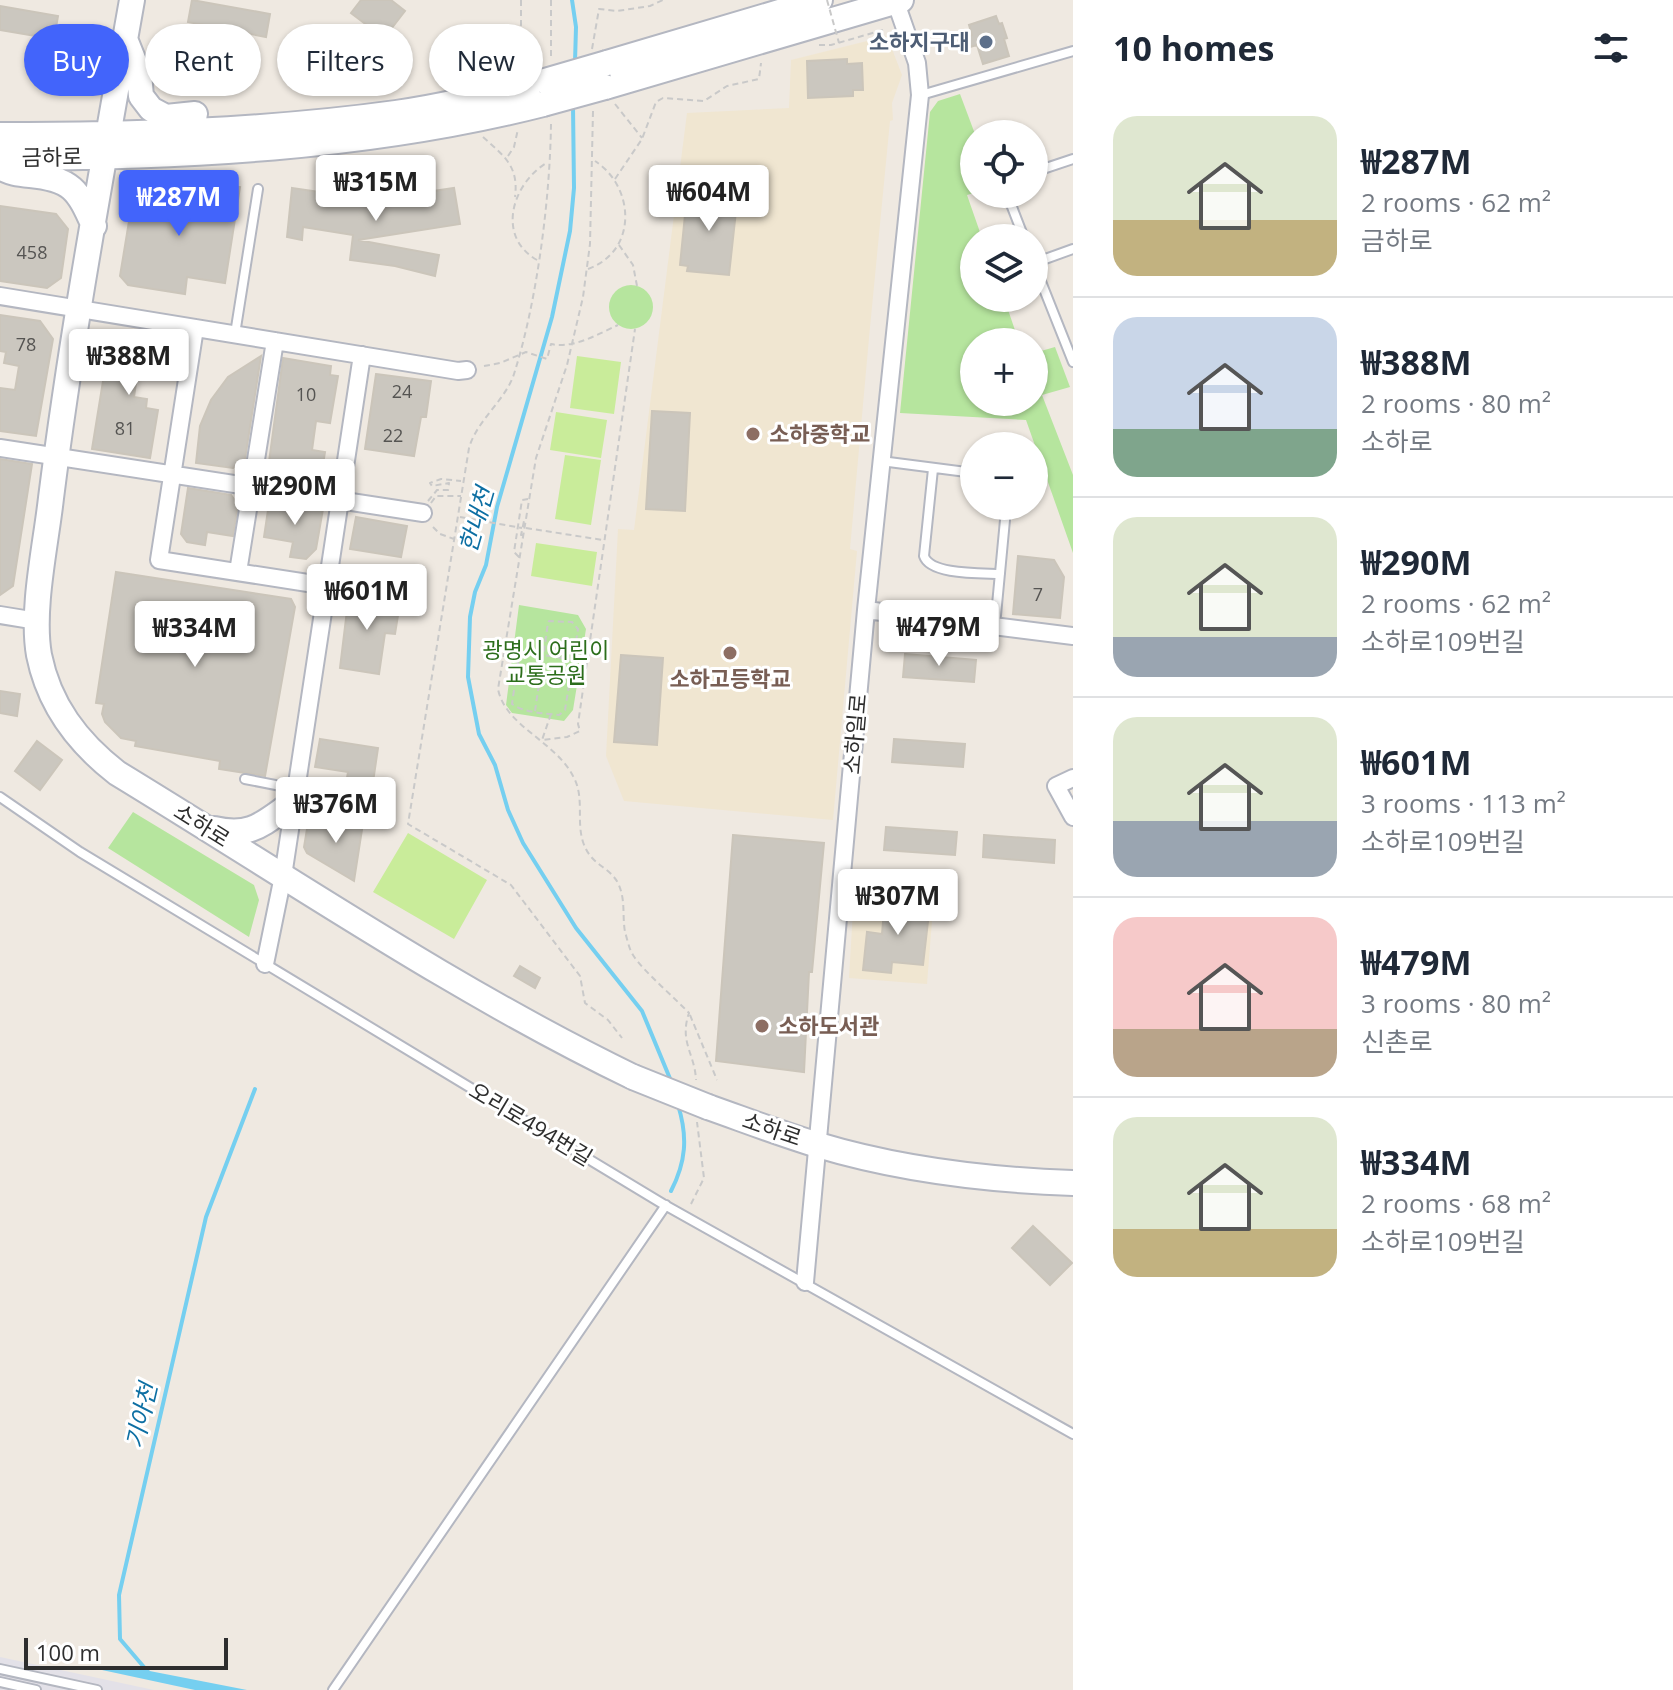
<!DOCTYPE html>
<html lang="en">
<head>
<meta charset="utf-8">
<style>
	body { margin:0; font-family:"Open Sans","Noto Sans KR",sans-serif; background:#f6f6f7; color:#1f2937; height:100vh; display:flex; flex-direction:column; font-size:30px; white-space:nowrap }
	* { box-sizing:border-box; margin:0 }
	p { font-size:26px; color:#747a83 }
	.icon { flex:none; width:44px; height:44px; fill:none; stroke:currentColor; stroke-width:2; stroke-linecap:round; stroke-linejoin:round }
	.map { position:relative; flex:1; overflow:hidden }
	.side { display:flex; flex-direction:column; background:#fff; width:600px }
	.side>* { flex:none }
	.hud { position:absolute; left:24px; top:24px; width:760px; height:72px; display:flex; gap:16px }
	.buttons { position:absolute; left:960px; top:120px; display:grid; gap:16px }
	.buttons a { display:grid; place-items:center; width:88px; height:88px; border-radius:50%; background:#fff; box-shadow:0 2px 6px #0004; font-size:40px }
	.scale { position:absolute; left:24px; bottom:20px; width:204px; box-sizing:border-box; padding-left:8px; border:4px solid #2e2e2e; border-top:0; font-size:22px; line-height:28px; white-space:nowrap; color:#2e2e2e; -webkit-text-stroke:6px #fff; paint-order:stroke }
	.price { position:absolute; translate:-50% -68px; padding:0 18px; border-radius:8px; background:#fff; color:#222; font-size:26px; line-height:52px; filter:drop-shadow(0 2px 4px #0008) }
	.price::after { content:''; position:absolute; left:50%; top:48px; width:24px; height:18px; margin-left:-12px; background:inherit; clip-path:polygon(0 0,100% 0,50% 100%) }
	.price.current { background:#4264fb; color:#fff }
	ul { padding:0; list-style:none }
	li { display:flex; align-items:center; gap:24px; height:200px; padding:0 40px }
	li+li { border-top:2px solid #e0e1e3 }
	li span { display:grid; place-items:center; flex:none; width:224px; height:160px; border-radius:24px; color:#555 }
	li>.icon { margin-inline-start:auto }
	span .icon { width:96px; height:96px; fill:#fffc; stroke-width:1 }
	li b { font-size:34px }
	h2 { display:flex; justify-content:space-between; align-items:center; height:96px; padding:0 40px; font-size:34px }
	.tag { padding:0 28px; border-radius:36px; background:#fff; box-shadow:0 2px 6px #0004; font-size:28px; line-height:72px }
	.tag.current { background:#4264fb; color:#fff }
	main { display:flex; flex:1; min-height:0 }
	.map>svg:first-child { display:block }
</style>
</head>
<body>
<main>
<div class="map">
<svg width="1073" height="1690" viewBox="0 0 1073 1690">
	<rect width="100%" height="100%" fill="#efe9e1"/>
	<!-- industrial -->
	<path fill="#e3e1e8" d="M0,1657L154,1690H0Z"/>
	<!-- education -->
	<path fill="#f0e6d1" d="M887,36L902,75L892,103L893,120L890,121L869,338L850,549L857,551L833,820L624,801L606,756L618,529L634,530L687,113L789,108L791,60Z
		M855,876L935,883L927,984L849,978Z"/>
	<!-- green -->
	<path fill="#b6e59e" d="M960,94L975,134L974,193L967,195L982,238H974V298H1004L1019,342H974V402H1034V353L1055,347L1070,387L1042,395L1073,475V553L1026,420L900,413L930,112L938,101Z
		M609 307a22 22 0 1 1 44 0a22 22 0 1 1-44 0Z
		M519,605L578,615L586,629L573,710L564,721L512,713L506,705Z
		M133,812L254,885L259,900L249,937L108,848Z"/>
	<!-- pitch -->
	<path fill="#c9ec9a" d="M577,356L621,362L614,414L570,408Z
		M556,412L607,420L601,458L550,450Z
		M565,455L601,460L591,525L555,519Z
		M536,543L597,552L592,586L531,576Z
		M408,833L487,880L454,939L373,892Z"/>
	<!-- water -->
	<path fill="#75cff0" d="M124,1666L247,1690H195L102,1670Z"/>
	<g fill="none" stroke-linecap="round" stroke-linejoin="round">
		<!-- stream -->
		<path stroke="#75cff0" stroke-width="4" d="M572,0L576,27L575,62
			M573,106L574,188L570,231L552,317L497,507L486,565L475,592L470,617L468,677L479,734L495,765L508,810L523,843L576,928L642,1011L671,1081
			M671,1191C686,1162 688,1137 678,1105
			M149,1673L120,1639L119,1595L206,1217L255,1089"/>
	</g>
	<!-- building -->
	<path fill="#cbc7bf" stroke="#cbc5ba" stroke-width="2" d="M192,0L270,14L266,37L188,22Z
		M361,0H391L405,11L384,38L351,13Z
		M0,6L58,16L54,39L0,30Z
		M996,16L999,24L1002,23L1007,38L1004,39L1009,56L983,64L977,45L970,47L966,37L972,35L969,25Z
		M847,59V64L862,63L863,90H853V96L808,98L807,61Z
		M210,183L240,187L225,283L187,277L185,294L128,285L120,276L134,191L138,187L208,198Z
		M292,188L374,200L454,188L460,224L358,240L439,255L435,276L395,266L350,260L353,235L303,227L302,240L287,237Z
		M694,190L732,194L731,210L736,211L729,275L687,271L688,266L680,265L686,205L692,206Z
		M0,206L56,214L68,229L61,278L47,288L0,281Z
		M0,315L40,321L53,339L36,436L0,431V388L15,390L19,366L4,363L6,352L0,351Z
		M121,336L167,343L172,350L169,369L159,368L157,379L137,376L134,397L147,399L146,408L158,410L150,458L92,449L109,344Z
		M261,356L245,459L233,468L196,463L200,426L211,400L228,377Z
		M283,358L331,366L330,375L338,376L330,423L316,421L312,450L325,452L320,483L280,476L269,462Z
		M376,374L431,381L426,417H421L414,456L365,449Z
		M652,411L690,413L685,511L646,509Z
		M0,459L32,464L13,586L0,595Z
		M188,488L231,495L238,505L233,536L207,532L205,545L187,542L181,534Z
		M280,502L323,509L316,549L306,559L290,557L293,542L264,537L268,510Z
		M356,517L407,526L401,557L350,549Z
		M1018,556L1054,560L1064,577L1060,618L1013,614Z
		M116,572L291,599L295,607L265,776L219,769L220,761L135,746L136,741L121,738L105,722L102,714L104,704L96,703Z
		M349,594L400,603L395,634L385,633L379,674L340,668Z
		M905,654L976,660L974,682L903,677Z
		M621,655L663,658L657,745L614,742Z
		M0,691L20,694L17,716L0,713Z
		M320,739L378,748L373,782L347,778L348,772L315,767Z
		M894,739L965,744L963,767L892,762Z
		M37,741L62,760L40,790L15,771Z
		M328,818L363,823L354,881L307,853L304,847L308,823L326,826Z
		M886,827L957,832L955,855L884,850Z
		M733,835L824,843L812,972H809L804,1072L716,1061Z
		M984,835L1055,840L1054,863L983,857Z
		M885,899L930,904L923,965L892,962L891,973L863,970L867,932L882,934Z
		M520,966L540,978L535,988L514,976Z
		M1033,1226L1072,1263L1050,1285L1012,1248Z"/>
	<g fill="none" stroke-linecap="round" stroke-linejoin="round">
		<!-- lane casing -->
		<g stroke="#b4b7c1" stroke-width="12">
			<path id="lane" d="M921,95L1073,51
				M1034,172L1073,159
				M1007,194L1024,238
				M1034,263L1073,249
				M1034,264L1073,362
				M235,334L258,189
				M881,461L974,473
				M933,469L924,556C930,575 981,573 1000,574
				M995,626L1005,520L1003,506
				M245,779L296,789
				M0,797L80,852L663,1204L1073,1434
				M0,1669L97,1690
				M0,1682L36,1690
				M333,1690L666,1205"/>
		</g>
		<!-- street casing -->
		<g stroke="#b4b7c1" stroke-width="20">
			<path id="street" d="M0,296L458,371L467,370
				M195,328L159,560L327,586
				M0,448L423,513
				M238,572L275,341
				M866,610L1073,636
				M0,615L37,621
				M1073,778L1056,786L1073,817
				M265,964L283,876L362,355
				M805,1282L866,610L920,95L917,63L895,0"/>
		</g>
		<!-- secondary casing -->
		<g stroke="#b4b7c1" stroke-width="28">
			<path id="secondary" d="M132,0C103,165 72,331 51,498C46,544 31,609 39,655C49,705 77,742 117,773C288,877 453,990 633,1077
				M125,39L139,74L141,96L151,109L166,117L195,114
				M607,63L820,0
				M605,87L901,0
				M0,135C132,135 265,131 396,113C446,106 496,93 545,81
				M0,158C182,157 366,149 543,104
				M0,167C10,173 18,174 30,175C72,179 78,190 94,226
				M214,829C253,838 264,822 294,802
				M708,1107C745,1120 781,1134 818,1145C901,1170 987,1180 1073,1183"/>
		</g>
		<!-- path -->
		<path stroke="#c9c9c9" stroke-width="2" stroke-dasharray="6 4" stroke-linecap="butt" d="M521,0V25L514,39L523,67
			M551,0V57
			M819,45H831L883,30
			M592,49L599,9L617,11L650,6L663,0
			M615,104L642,138
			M593,111L590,244L583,297L567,365L536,458L498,689C505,726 555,741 573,776C585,797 576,820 583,842C591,866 608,865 618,883C626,900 622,915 625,932C627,938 629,949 633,955C643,971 675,998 689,1013C679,1042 695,1054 696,1080
			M551,124C550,199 537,302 514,374C505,401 477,420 469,448L408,824L511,885L580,976L585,1003L608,1020L622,1038
			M483,137C504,156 519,166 515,197
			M508,156L514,147L518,129
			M615,179L642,139L656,102L663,98L704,101L727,86L759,79L761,63
			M619,245L633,265L637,286
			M537,260C495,236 513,182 548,162
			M588,269C638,251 635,187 595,161
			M484,366L500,363L526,352L547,359L551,344C574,349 598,334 618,325
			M428,501L437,490H448L449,483L432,486L430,483L441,479L461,481
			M431,503L436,496H461
			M460,517L522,528
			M433,527L440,534L454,539
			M526,528L603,540
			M523,535H521L524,521
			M519,557L514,552L522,500L528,499
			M535,711L548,623L549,621L572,622L578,629L565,710L559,715C544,713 524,713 512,704L519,656L522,652C539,654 556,657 573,660
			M551,714L542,740L567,737L580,731L578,724L635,329
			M690,1015L717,1080
			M691,1204L704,1178L697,1122"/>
		<!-- lane -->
		<use href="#lane" stroke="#fff" stroke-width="8"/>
		<!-- street -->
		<use href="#street" stroke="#fff" stroke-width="16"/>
		<!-- secondary -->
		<use href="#secondary" stroke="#fff" stroke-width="24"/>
		<!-- secondary-bridge casing -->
		<g stroke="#b4b7c1" stroke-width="28" stroke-linecap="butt">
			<path id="secondary-bridge" d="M545,81L607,63
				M543,104L605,87
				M633,1077L708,1107"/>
		</g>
		<!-- path-bridge -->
		<path stroke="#c9c9c9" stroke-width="2" stroke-dasharray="6 4" stroke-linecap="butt" d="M827,0L839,43"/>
		<!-- secondary-bridge -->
		<use href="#secondary-bridge" stroke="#fff" stroke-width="24"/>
	</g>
	<!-- markers -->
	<circle fill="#5c6f8a" stroke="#fff" stroke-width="3" cx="986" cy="42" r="8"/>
	<g fill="#8d6e63" stroke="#fff" stroke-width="3">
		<circle cx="753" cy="434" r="8"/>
		<circle cx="730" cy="653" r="8"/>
		<circle cx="762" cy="1026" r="8"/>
	</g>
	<g text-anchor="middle" stroke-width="6" stroke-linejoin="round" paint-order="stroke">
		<!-- number labels -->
		<g font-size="18" fill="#555452">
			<text x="32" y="259">458</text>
			<text x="26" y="351">78</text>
			<text x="402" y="398">24</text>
			<text x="306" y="401">10</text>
			<text x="125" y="435">81</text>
			<text x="393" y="442">22</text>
			<text x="1038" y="601">7</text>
		</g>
		<!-- service labels -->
		<g font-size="22" font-weight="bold" fill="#4e5e75" stroke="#fff" text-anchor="end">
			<text x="970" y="50">소하지구대</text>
		</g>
		<!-- street labels -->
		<g font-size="22" fill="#2e2e2e" stroke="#fff">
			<text transform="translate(52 157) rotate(-1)" y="8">금하로</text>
			<text transform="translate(855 734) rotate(-85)" y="8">소하일로</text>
			<text transform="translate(202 825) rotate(32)" y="8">소하로</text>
			<text transform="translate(531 1124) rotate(31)" y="8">오리로494번길</text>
			<text transform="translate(772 1129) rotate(19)" y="8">소하로</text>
		</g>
		<!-- education labels -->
		<g font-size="22" font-weight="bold" fill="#785e54" stroke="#fff" text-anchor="start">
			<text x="769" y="442">소하중학교</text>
			<text x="730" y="687" text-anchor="middle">소하고등학교</text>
			<text x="778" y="1034">소하도서관</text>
		</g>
		<!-- park labels -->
		<g font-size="22" fill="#2c6e1b" stroke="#fff">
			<text x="546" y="658">광명시 어린이<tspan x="546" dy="25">교통공원</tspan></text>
		</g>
		<!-- water labels -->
		<g font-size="24" font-style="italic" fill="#0d6fa3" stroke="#fff">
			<text transform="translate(477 520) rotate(-74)" y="8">한내천</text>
			<text transform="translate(142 1416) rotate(-77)" y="8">기아천</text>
		</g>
	</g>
</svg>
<div class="buttons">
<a><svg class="icon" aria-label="locate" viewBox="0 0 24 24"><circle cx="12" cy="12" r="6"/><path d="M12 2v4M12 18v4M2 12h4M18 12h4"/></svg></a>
<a><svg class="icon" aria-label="layers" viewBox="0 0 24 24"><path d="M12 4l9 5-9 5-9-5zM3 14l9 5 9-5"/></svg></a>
<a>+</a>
<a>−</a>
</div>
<div class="scale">100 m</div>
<b class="price" style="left:376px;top:223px">₩315M</b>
<b class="price" style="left:709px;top:233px">₩604M</b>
<b class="price current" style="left:179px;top:238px">₩287M</b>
<b class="price" style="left:129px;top:397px">₩388M</b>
<b class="price" style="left:295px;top:527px">₩290M</b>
<b class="price" style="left:367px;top:632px">₩601M</b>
<b class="price" style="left:939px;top:668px">₩479M</b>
<b class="price" style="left:195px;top:669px">₩334M</b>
<b class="price" style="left:336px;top:845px">₩376M</b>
<b class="price" style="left:898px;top:937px">₩307M</b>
<div class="hud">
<a class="tag current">Buy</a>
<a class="tag">Rent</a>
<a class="tag">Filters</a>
<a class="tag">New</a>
</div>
</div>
<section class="side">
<h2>10 homes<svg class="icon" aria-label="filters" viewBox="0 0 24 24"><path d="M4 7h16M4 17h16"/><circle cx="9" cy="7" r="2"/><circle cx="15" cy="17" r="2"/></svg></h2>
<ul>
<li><span style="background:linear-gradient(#dfe7d0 65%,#c2b280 0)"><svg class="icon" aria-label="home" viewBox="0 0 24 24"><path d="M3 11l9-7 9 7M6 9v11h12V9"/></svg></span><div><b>₩287M</b><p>2 rooms · 62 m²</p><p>금하로</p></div></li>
<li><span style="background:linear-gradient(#c9d6e8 70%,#7fa58c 0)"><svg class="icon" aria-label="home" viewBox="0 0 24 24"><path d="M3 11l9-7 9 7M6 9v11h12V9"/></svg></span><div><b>₩388M</b><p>2 rooms · 80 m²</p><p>소하로</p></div></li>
<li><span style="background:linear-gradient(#dfe7d0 75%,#9aa5b1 0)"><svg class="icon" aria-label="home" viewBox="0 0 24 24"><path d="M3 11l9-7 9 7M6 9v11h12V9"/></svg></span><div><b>₩290M</b><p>2 rooms · 62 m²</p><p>소하로109번길</p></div></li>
<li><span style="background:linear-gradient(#dfe7d0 65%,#9aa5b1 0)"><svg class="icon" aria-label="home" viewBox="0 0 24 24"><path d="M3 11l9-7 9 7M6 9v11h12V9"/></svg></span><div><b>₩601M</b><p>3 rooms · 113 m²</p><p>소하로109번길</p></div></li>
<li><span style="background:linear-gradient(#f6c9c9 70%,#b9a48a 0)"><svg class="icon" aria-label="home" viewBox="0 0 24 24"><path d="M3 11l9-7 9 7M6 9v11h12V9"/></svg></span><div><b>₩479M</b><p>3 rooms · 80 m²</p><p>신촌로</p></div></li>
<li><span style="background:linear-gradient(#dfe7d0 70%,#c2b280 0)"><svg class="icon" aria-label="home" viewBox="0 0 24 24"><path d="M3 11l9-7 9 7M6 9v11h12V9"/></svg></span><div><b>₩334M</b><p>2 rooms · 68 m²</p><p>소하로109번길</p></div></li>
</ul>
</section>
</main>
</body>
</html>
